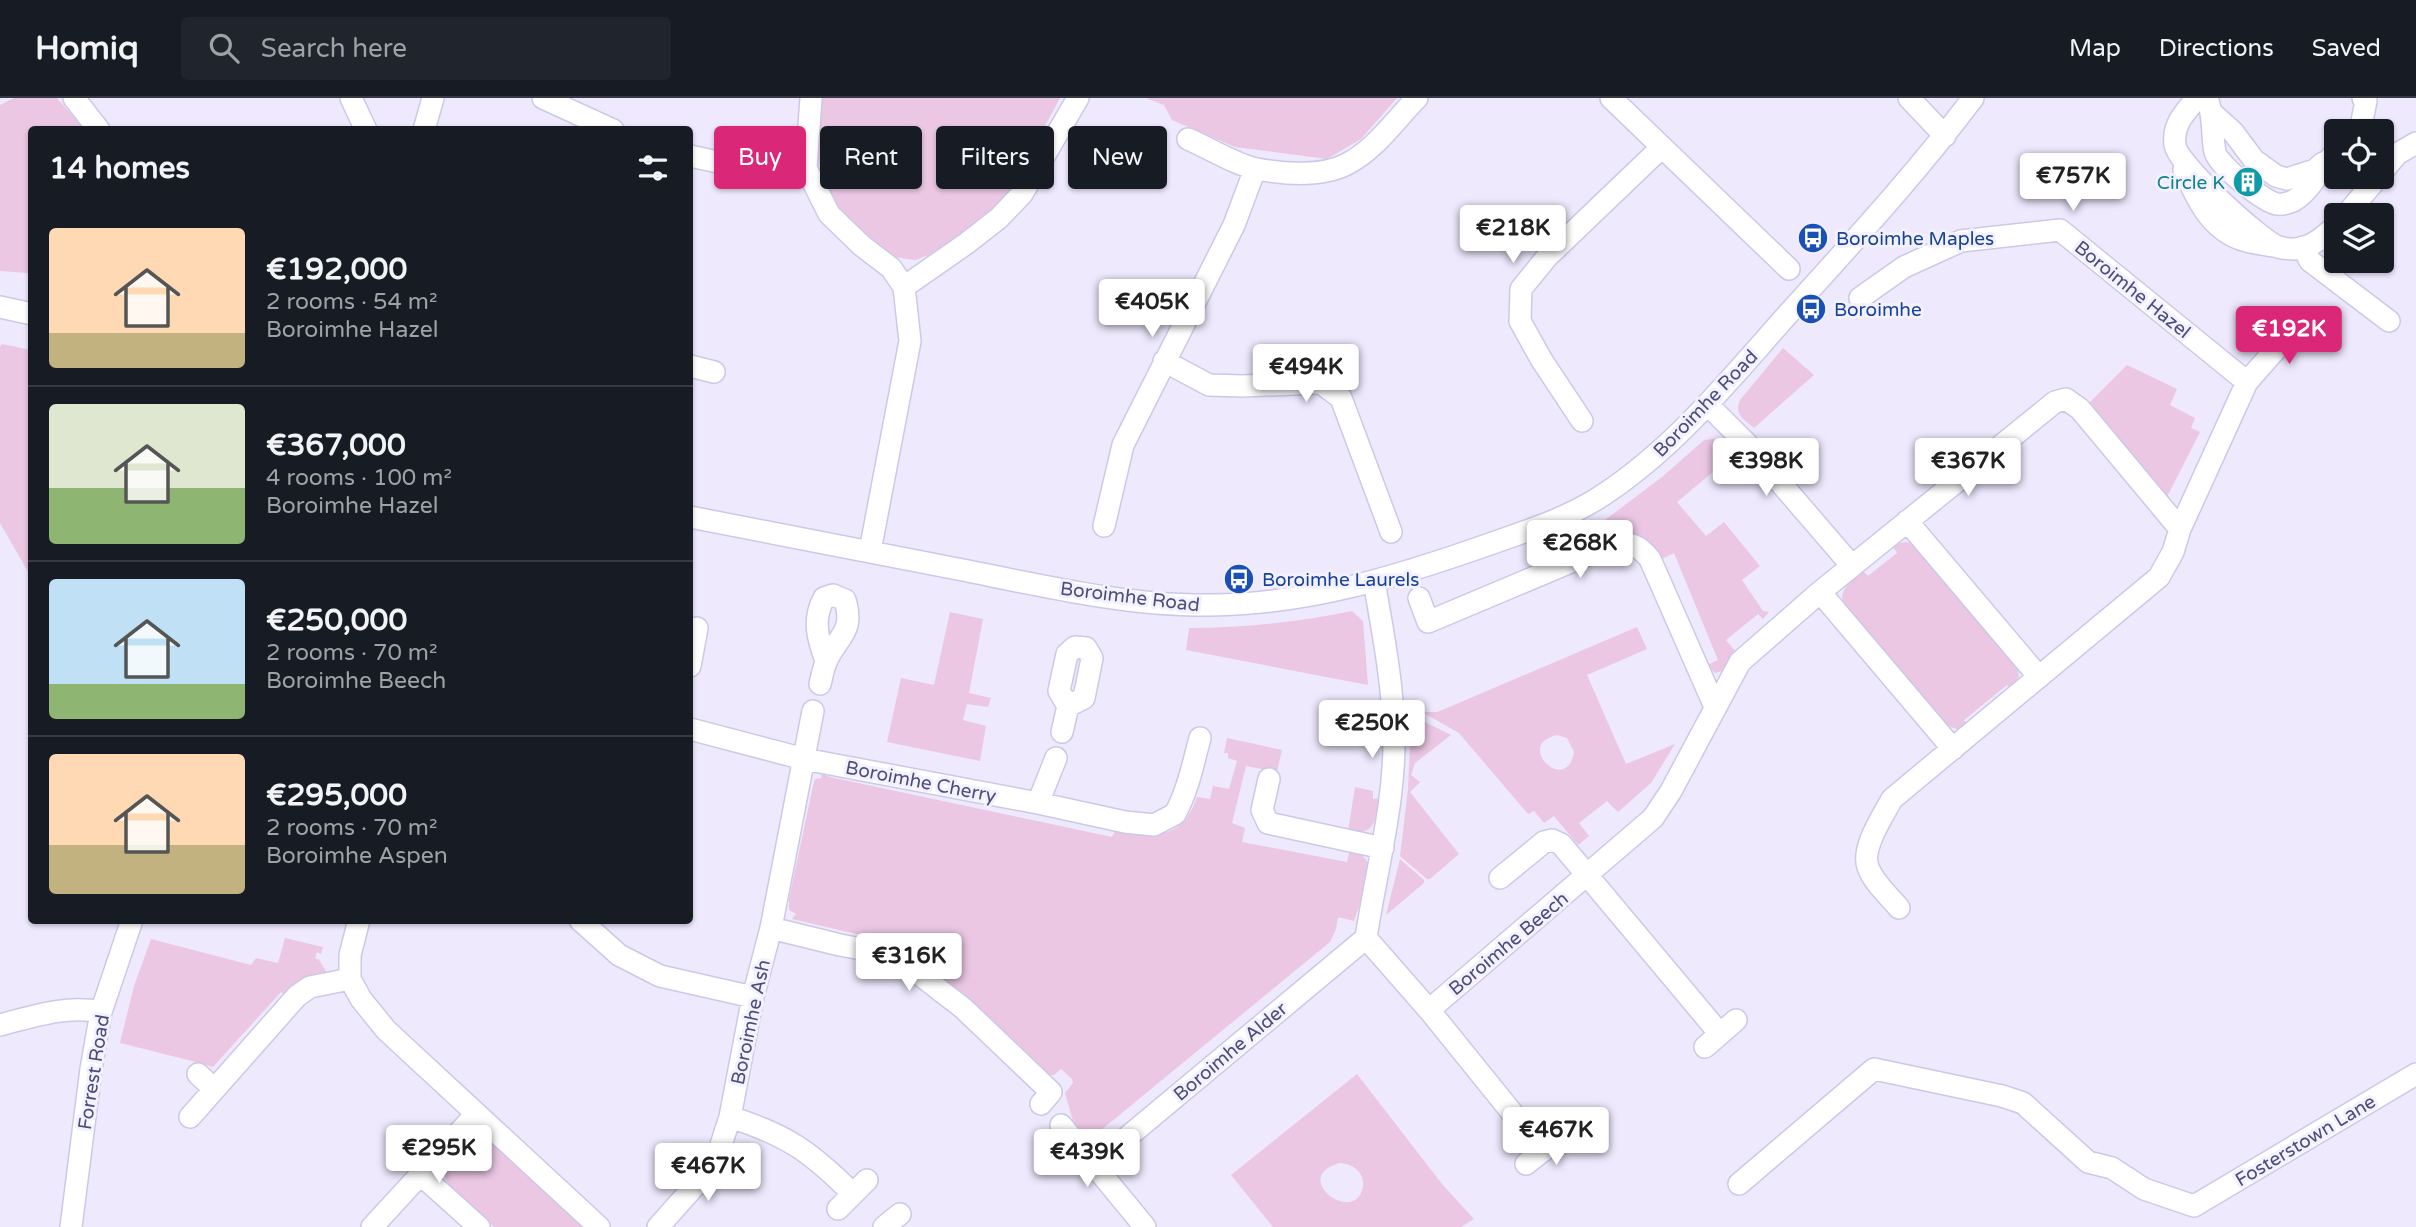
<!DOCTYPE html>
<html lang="en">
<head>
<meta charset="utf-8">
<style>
	body { margin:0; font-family:"Varela Round",sans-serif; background:#20242c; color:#f1f3f6; height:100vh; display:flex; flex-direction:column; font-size:26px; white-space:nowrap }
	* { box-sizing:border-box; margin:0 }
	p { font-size:23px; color:#9ea1a6 }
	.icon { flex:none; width:38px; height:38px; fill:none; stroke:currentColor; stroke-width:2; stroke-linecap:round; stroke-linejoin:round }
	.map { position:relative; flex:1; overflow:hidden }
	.side { position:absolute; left:28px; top:28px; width:665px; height:798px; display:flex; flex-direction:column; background:#171b24; border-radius:7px; box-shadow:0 2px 5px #0004 }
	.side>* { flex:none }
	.banner { position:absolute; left:714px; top:28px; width:665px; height:63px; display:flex; gap:14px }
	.buttons { position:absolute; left:2324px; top:21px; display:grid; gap:14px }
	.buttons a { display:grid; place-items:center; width:70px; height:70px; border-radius:7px; background:#171b24; box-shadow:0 2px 5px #0004; font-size:35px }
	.price { position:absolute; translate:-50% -60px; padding:0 16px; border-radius:7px; background:#fff; color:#222; font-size:23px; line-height:46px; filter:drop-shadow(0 2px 4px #0008) }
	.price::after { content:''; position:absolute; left:50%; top:42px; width:21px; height:16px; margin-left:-10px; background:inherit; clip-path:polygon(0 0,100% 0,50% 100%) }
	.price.on { background:#db2777; color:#fff }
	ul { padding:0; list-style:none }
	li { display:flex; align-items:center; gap:21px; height:175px; padding:0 21px }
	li+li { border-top:2px solid #363941 }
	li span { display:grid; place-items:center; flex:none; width:196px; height:140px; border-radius:7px; color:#555 }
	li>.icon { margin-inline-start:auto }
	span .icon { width:84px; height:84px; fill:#fffc; stroke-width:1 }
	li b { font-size:30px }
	h2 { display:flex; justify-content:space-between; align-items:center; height:84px; padding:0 21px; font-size:30px }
	.chip { padding:0 24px; border-radius:7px; background:#171b24; box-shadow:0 2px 5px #0004; font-size:24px; line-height:63px }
	.chip.on { background:#db2777; color:#fff }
	header { display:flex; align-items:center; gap:42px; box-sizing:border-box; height:98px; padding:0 35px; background:#171b24; border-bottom:2px solid #363941 }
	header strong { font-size:33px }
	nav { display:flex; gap:38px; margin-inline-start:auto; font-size:24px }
	.search { width:490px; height:63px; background:#20242c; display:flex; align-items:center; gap:18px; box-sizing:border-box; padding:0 24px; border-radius:7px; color:#9ea1a6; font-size:26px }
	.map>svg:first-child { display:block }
</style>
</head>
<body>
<header>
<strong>Homiq</strong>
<div class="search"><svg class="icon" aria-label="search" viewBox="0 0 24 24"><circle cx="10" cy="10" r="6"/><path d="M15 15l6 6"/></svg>Search here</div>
<nav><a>Map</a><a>Directions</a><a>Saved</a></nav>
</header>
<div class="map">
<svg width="2416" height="1129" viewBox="0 0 2416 1129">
	<rect width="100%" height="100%" fill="#eee9fd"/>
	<!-- green -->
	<path fill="#ebc7e4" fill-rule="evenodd" d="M14,0H57L84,31L32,32L31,178L27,175L0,173V7Z
		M822,0H1060L1011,91L996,110L963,135L929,157L915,162L894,159L840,114L823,89L817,52Z
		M1146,0H1397L1361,41L1327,61L1235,49L1172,22L1164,7Z
		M2,246L31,252V479L0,425V249Z
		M1783,250L1814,277L1754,330C1743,320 1734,317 1740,302Z
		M2127,267L2177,291L2170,307L2195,320L2191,330L2200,334L2167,399L2088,306Z
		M1713,341L1721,344L1731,359L1677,404L1706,438L1724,424L1760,468L1742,482L1763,513L1769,514L1763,521L1758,516L1726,542L1737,555L1722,573L1715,575L1707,567L1718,562L1674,455L1662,461C1650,440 1635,431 1611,437L1605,422L1662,379L1704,342Z
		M1906,444L1915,446L2018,571L2019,578L2012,592L2007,587L1964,622L1968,627L1960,632L1944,627L1843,506C1839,490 1852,483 1863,473L1868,478L1897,455L1893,449L1900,445Z
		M1352,513L1363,523L1368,587L1186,552L1189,530C1245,530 1298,524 1352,513Z
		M950,514L983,521L969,595L991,600L988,609L967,606L963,622L986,628L980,663L887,644L901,580L934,587Z
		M1637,529L1647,551L1587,577L1626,666L1675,646L1651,685L1618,714L1607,703L1579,725L1589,738L1578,747L1554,718L1544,725L1534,713L1528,716L1459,635L1422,614H1437L1447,610ZM1557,637L1567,640L1574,654C1567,698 1513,647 1557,637Z
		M1417,620L1451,637L1415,665L1411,677L1420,684L1410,694L1459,756L1430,781H1427L1400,758L1408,691L1411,623Z
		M1227,640L1282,652L1277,674L1246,668L1232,725L1245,730L1242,744L1347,764L1350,751C1363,756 1369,761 1370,775L1354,823L1338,819L1336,831L1330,844L1089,1042L1073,1023L1065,995L1073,985L1072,981L1061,971L1054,977H1048L969,902L903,850L891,844L792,821L796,816L789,812V801L813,688L815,681L821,680L822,676L830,679L1112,739L1115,733C1154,739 1182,743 1197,699L1210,701L1213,688L1229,691L1237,663L1228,660V655H1224Z
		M1355,689L1373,693V701L1379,700C1375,723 1376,738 1348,733Z
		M1400,761L1424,782V785L1386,817Z
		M285,840L323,849L321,856L317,854L315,860L319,862L327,875L306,881L284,896L281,894L213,969C183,960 151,953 120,945L134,888L151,841L251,867L256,860L278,865Z
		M1357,976L1442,1086L1474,1121L1461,1129H1273L1231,1077ZM1340,1065C1353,1066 1365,1074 1363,1089C1355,1129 1288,1079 1340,1065Z
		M474,1038L488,1041L584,1129H494C480,1116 438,1088 444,1068Z"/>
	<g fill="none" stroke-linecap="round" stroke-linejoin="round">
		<!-- minor casing -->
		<g stroke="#ccc9e7" stroke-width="24">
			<path id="minor" d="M74,0L99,32
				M351,0L366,32
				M543,0L613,32
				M811,0L806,70L829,116L861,147L891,170L904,189L910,243L870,453
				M1611,0L1789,171
				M1909,0L1945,38
				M2197,0C2185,14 2172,27 2175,47C2178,67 2259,141 2278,149C2282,150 2290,151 2294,151C2312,150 2323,139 2336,128
				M2207,0C2215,21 2211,35 2215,54C2218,67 2264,104 2277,106C2282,107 2288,105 2293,103C2312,92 2321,68 2336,54
				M2213,16L2233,34L2254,62L2276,78L2287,81L2315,72L2323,65
				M2361,28L2366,3L2363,0
				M424,32L433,0
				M1188,41C1209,50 1236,67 1257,71C1284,76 1322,79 1347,66C1376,51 1395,22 1417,0
				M690,58L760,73L806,70
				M2184,72C2196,100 2210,130 2240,141C2250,145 2263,146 2273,148
				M2382,74L2397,56L2416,45
				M2346,117L2378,79
				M2303,149L2310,163L2389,223
				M904,189L967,145L999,120L1022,96L1078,0
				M1860,200L1904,169L1961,143L2060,132L2247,284
				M0,209L32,216
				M1164,263L1209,287L1242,288L1321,285L1341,300L1391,434
				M690,268L714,274
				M1708,307L1747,346L1852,468
				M1582,323L1541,261L1520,223L1521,191L1547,159L1662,49
				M690,419C782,437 875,455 968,473C1047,489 1130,508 1211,507C1308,506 1396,479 1487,447C1526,433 1567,421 1603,397C1676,349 1731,280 1789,215C1852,145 1916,76 1973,0
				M1907,423L2039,579
				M1104,428L1123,347L1234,127L1255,71
				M1374,483C1383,535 1393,586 1394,638C1395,706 1376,773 1366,840L1429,912L1543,1053
				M1820,494L1953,651
				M1419,500L1428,524L1611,447C1629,444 1638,446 1650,461L1715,609
				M690,568L697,530
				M820,586C822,579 823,571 826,564C837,538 855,535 845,502L833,497L824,500C812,522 818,541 826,563
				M690,631L804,661L1038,705L1125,724L1154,727L1175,716C1188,692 1193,666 1200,640
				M1062,634L1068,608L1059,593L1067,556L1075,549L1086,550L1092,560L1084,600L1068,608
				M1269,681L1262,712L1268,725L1383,750
				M1038,705L1056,660
				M1500,780L1544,744L1552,742L1561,746L1720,936
				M1899,810C1889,798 1873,784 1868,769C1861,750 1883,718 1892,701L2159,479L2173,454L2180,431L2247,284L2299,225
				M580,822L619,857L660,878L753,899
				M771,830L840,847L883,855L902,863L963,910L1051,994L1041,1006
				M350,881L361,901L386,932L599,1129
				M350,881V857L359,822
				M1429,912L1653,720L1671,693L1740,564L1820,494L2055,304L2066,301L2080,311L2180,431
				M0,927C34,918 66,907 101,914
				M1705,949L1736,922
				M198,976L214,991
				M190,1019L297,898L310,889L350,881
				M730,1019C787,1037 811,1054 853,1096
				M1061,1027L1145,1129
				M1526,1066L1560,1039
				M1094,1067L1366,840
				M420,1076L479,1129
				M1739,1086L1874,971L2002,998L2023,1005L2088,1064L2112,1070L2144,1091L2194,1108L2416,976
				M838,1111L867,1082
				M71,1129L91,971L101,914L132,822
				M372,1129L475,1017
				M658,1129L708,1073L719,1053L730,1019L753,899L771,830L813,613
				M884,1129L900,1116"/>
		</g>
		<!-- minor -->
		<use href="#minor" stroke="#fff" stroke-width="21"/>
	</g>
	<!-- icons -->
	<defs>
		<g id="building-disc" transform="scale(1.575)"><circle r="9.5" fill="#0f9aa8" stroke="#f3f0ff"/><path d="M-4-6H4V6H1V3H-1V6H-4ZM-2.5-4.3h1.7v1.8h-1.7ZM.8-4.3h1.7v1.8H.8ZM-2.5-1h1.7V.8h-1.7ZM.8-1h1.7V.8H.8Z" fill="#fff"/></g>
		<g id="bus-disc" transform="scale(1.575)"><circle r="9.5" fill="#1a4fb4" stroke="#f3f0ff"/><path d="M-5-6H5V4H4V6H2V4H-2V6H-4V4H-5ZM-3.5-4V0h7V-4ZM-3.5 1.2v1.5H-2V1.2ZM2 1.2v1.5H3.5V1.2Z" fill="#fff"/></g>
	</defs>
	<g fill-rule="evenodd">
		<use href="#building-disc" x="2248" y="84"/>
		<use href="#bus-disc" x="1813" y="140"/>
		<use href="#bus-disc" x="1811" y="211"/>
		<use href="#bus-disc" x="1239" y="481"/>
	</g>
	<g text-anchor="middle" stroke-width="6" stroke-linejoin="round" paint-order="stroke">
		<!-- culture labels -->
		<g font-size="19" fill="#0d838f" stroke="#f3f0ff" text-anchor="end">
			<text x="2225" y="91">Circle K</text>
		</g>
		<!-- transit labels -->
		<g font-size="19" fill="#164399" stroke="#f3f0ff" text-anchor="start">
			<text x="1836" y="147">Boroimhe Maples</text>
			<text x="1834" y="218">Boroimhe</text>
			<text x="1262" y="488">Boroimhe Laurels</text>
		</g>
		<!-- street labels -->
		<g font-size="19" fill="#4c4d78" stroke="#f3f0ff">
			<text transform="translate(2133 191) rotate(39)" y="7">Boroimhe Hazel</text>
			<text transform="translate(1705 305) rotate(-46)" y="7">Boroimhe Road</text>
			<text transform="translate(1130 498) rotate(7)" y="7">Boroimhe Road</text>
			<text transform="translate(921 683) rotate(11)" y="7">Boroimhe Cherry</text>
			<text transform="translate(1508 845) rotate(-40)" y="7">Boroimhe Beech</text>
			<text transform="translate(750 924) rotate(-78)" y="7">Boroimhe Ash</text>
			<text transform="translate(1230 953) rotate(-40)" y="7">Boroimhe Alder</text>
			<text transform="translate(93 974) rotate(-81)" y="7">Forrest Road</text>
			<text transform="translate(2305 1042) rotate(-31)" y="7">Fosterstown Lane</text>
		</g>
	</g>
</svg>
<div class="buttons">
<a><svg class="icon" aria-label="locate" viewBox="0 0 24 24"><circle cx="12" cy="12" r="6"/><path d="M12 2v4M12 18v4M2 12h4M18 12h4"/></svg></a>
<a><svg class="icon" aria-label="layers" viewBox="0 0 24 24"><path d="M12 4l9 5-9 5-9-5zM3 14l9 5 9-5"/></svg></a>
</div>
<b class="price" style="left:2073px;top:115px">€757K</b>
<b class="price" style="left:1513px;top:167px">€218K</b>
<b class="price" style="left:1152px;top:241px">€405K</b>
<b class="price on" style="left:2289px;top:268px">€192K</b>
<b class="price" style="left:1306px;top:306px">€494K</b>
<b class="price" style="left:1766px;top:400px">€398K</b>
<b class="price" style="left:1968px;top:400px">€367K</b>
<b class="price" style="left:1580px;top:482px">€268K</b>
<b class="price" style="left:1372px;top:662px">€250K</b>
<b class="price" style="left:909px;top:895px">€316K</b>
<b class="price" style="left:1556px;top:1069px">€467K</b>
<b class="price" style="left:439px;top:1087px">€295K</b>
<b class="price" style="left:1087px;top:1091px">€439K</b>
<b class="price" style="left:708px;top:1105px">€467K</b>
<div class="banner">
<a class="chip on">Buy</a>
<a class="chip">Rent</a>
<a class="chip">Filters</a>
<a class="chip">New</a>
</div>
<section class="side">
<h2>14 homes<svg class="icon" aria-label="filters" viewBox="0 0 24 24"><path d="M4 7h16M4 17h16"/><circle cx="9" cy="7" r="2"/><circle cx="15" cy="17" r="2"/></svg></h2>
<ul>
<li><span style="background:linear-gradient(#ffd9b3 75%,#c2b280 0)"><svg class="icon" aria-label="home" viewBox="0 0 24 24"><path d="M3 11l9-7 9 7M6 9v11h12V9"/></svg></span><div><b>€192,000</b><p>2 rooms · 54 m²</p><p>Boroimhe Hazel</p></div></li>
<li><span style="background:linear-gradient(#dfe7d0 60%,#8fb573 0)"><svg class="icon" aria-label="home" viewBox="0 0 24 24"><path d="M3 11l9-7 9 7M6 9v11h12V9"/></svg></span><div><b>€367,000</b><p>4 rooms · 100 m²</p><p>Boroimhe Hazel</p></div></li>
<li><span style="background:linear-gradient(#bfe0f5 75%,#8fb573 0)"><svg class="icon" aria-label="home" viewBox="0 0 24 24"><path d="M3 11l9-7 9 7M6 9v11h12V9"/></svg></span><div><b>€250,000</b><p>2 rooms · 70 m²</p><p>Boroimhe Beech</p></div></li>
<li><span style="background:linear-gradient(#ffd9b3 65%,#c2b280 0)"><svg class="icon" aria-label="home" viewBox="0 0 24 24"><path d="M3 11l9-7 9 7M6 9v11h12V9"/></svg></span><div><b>€295,000</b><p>2 rooms · 70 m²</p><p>Boroimhe Aspen</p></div></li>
</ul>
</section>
</div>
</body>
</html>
